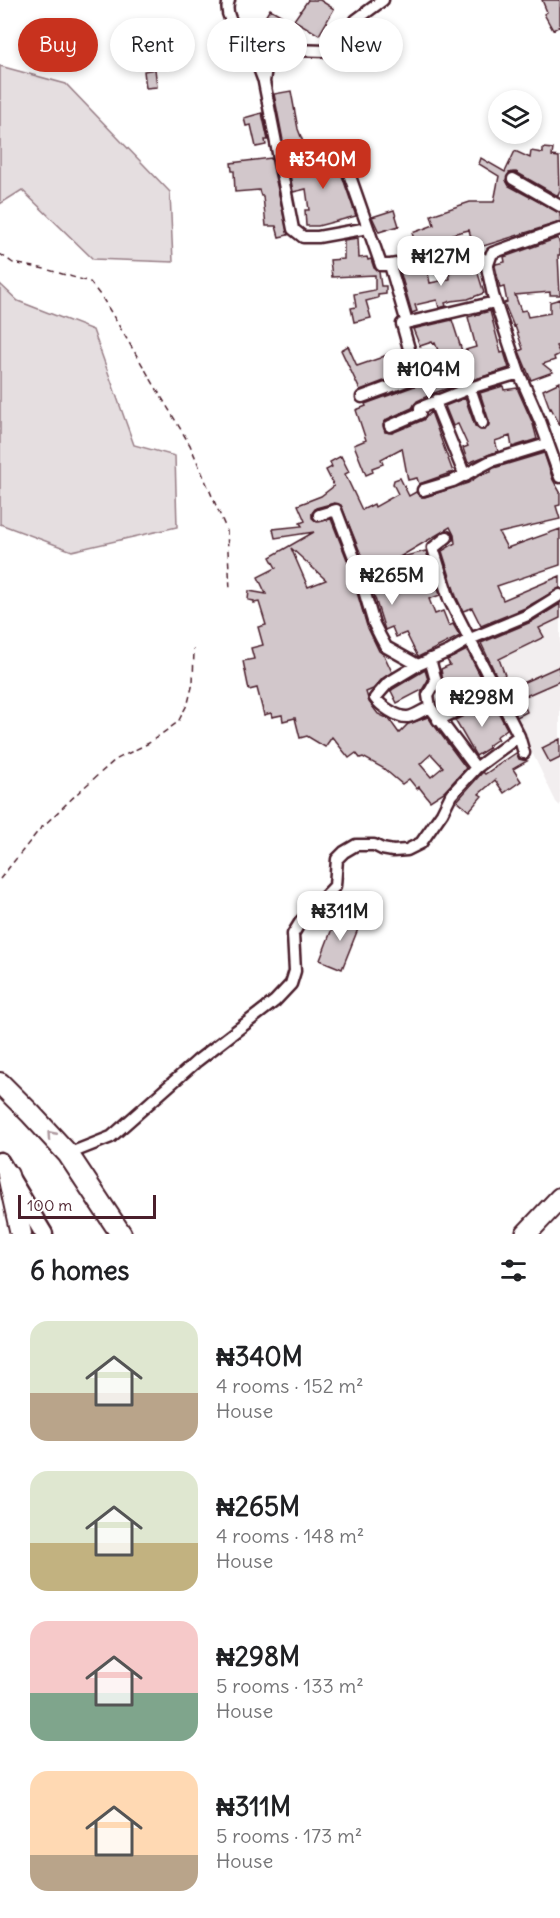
<!DOCTYPE html>
<html lang="en">
<head>
<meta charset="utf-8">
<style>
	body { margin:0; font-family:Delius,sans-serif; background:#f2f2f2; color:#202124; height:100vh; display:flex; flex-direction:column; font-size:22px; white-space:nowrap }
	* { box-sizing:border-box; margin:0 }
	p { font-size:20px; color:#757577 }
	.icon { flex:none; width:33px; height:33px; fill:none; stroke:currentColor; stroke-width:2; stroke-linecap:round; stroke-linejoin:round }
	.map { position:relative; height:1234px; overflow:hidden }
	.sheet { display:flex; flex-direction:column; background:#fff; flex:1 }
	.sheet>* { flex:none }
	.guide { position:absolute; left:18px; top:18px; width:525px; height:54px; display:flex; gap:12px }
	.buttons { position:absolute; left:488px; top:90px; display:grid; gap:12px }
	.buttons a { display:grid; place-items:center; width:54px; height:54px; border-radius:50%; background:#fff; box-shadow:0 3px 9px #0003; font-size:30px }
	.scale { position:absolute; left:18px; bottom:15px; width:138px; box-sizing:border-box; padding-left:6px; border:3px solid #4a1f2b; border-top:0; font-size:16px; line-height:21px; white-space:nowrap; color:#4a1f2b; -webkit-text-stroke:4px #fff; paint-order:stroke }
	.price { position:absolute; translate:-50% -51px; padding:0 14px; border-radius:12px; background:#fff; color:#222; font-size:20px; line-height:39px; filter:drop-shadow(0 2px 3px #0008) }
	.price::after { content:''; position:absolute; left:50%; top:36px; width:18px; height:14px; margin-left:-9px; background:inherit; clip-path:polygon(0 0,100% 0,50% 100%) }
	.price.active { background:#c8321e; color:#fff }
	ul { padding:0; list-style:none }
	li { display:flex; align-items:center; gap:18px; height:150px; padding:0 30px }
	li span { display:grid; place-items:center; flex:none; width:168px; height:120px; border-radius:18px; color:#555 }
	li>.icon { margin-inline-start:auto }
	span .icon { width:72px; height:72px; fill:#fffc; stroke-width:1 }
	li b { font-size:26px }
	h2 { display:flex; justify-content:space-between; align-items:center; height:72px; padding:0 30px; font-size:26px }
	.pill { padding:0 21px; border-radius:27px; background:#fff; box-shadow:0 3px 9px #0003; font-size:21px; line-height:54px }
	.pill.active { background:#c8321e; color:#fff }
	.map>svg:first-child { display:block }
</style>
</head>
<body>
<div class="map">
<svg width="560" height="1234" viewBox="0 0 560 1234">
	<rect width="100%" height="100%" fill="#fff"/>
	<filter id="ink" filterUnits="userSpaceOnUse"><feTurbulence type="fractalNoise" baseFrequency=".0167" numOctaves="2"/><feDisplacementMap in="SourceGraphic" scale="12" xChannelSelector="R" yChannelSelector="G"/><feConvolveMatrix kernelMatrix="1 2 1 2 8 2 1 2 1" color-interpolation-filters="sRGB"/></filter>
	<g filter="url(#ink)">
		<!-- built -->
		<path fill="#f2eeef" d="M560,608V806L556,802L503,692L512,688L494,644Z"/>
		<!-- green -->
		<path fill="#e5dee0" stroke="#987e86" stroke-width="1.5" d="M0,66L66,84L170,192L173,262L93,259L22,190L0,204Z
			M0,284L18,301L93,330L134,445L175,456L177,527L72,551L0,524Z"/>
		<!-- building -->
		<path fill="#d2c7cb" stroke="#4a1f2b" stroke-width="1.5" fill-rule="evenodd" d="M308,0H320L334,9L319,35L294,20Z
			M542,0H560V26L553,30L544,14L547,12Z
			M270,9L286,18L278,31L262,22Z
			M59,37H84L83,47H59Z
			M155,69L157,87L146,88L144,71Z
			M291,91L298,129L305,147L285,151L274,94Z
			M262,113L268,140H265L266,145L256,147L251,125L246,126L244,118Z
			M543,148L553,149L552,156L559,157L560,191L558,196L516,172L509,173L506,180L509,186L560,213V222L474,249L469,230L452,234L456,248L440,249V246L418,251L412,233L434,225L431,215L470,202H494L499,176L479,164L481,158L505,172L515,151L530,158L531,151L543,153Z
			M337,150L341,160L339,167L356,216L318,226H306L305,210H309L306,189L293,192L289,169L311,162L310,157Z
			M271,158L288,235L279,237L276,226H266L263,196H261L259,190L235,192L234,171H232L231,163Z
			M394,210L399,226L379,232L372,217Z
			M358,238L359,258L367,257L368,260L371,259L374,268L379,272L381,286H386V294L378,295V298L366,301L371,318L354,322L351,308L356,307L354,294L375,290V275L332,277L330,260L344,259V240Z
			M558,238L560,245V255H558L560,295H550V292L515,295L521,311L526,310L528,317L550,313V302L560,299V345L556,346L560,354L554,357L555,360L543,364L553,372L531,380L519,351L523,349L515,326L514,327L504,303L507,302L504,287L500,288L495,266L496,264L505,262L504,257Z
			M423,267L427,268L430,283L450,279L449,272L476,267L484,293L468,299L451,301L445,303L446,306L439,308L437,300L415,305L417,311L412,313L400,271Z
			M490,311L501,353L504,352L509,368L434,393L417,401L412,408L387,419L383,425L385,432L392,433L423,420L431,412L453,472L419,484L417,478L408,480L402,448L381,459L383,464L372,468L373,472L366,475L354,445L366,440L356,410L366,406L365,404L420,384L423,381L424,376L446,370L435,343L433,344L432,342L420,346L413,329L452,320L462,351L476,347L468,317Z
			M348,346L357,366L380,358L392,352L393,354L400,351L408,372L360,390L341,350Z
			M560,382V425L551,408L550,409L543,390Z
			M503,386L504,390L517,388L533,424L537,439L512,447L510,436L495,441L498,451L468,463L463,448L468,446L458,424L453,426L445,406L465,398L475,426L480,430H485L489,425V421L480,393Z
			M544,453L553,480L560,492V505L556,506L560,519L499,533L507,548L560,529V565L497,586L503,600L560,576V588L525,608L481,626L472,608L463,611L456,596L442,551L455,543L454,535L450,527L398,558L426,551L440,595L429,599L435,614L443,611L449,626L453,624L460,636L418,657L406,633L396,637L392,627L385,630L362,557L341,505L334,503L316,508L312,513V518L317,522L331,519L348,562L367,626L379,651L384,655L392,672L383,678L373,689L366,692L369,702L378,714L389,719L399,733L408,724L428,717L466,768L444,792L430,801L419,787L417,789L409,779L402,784L383,768L363,757L360,758L356,753L349,758L332,737L325,747L307,736L300,738L295,718L283,721L282,715L272,717L271,713L264,715L257,688L249,690L243,661L254,659L251,648L263,645L258,627L266,625L259,602L254,603V601L248,600L249,591L266,594L258,577L276,568L270,557L314,532L275,538L273,529L302,526L300,523L305,521L298,505L321,496L334,486L326,470L332,467L330,462L341,456L349,472L345,474L362,510L374,504L375,507L398,494L393,484L394,480L400,478L409,496L416,492L421,497H425L468,483L480,475L491,472V470L494,468ZM291,548L326,580L308,587ZM431,754L443,767L431,777L420,764Z
			M560,604V618L539,628L544,637L499,659L505,675L498,679L481,643L531,622Z
			M467,650L485,685L444,706L438,693L443,682L441,669L450,665L447,660Z
			M560,666V681L521,698L527,712L517,717L503,688L509,684L511,688Z
			M425,670L428,680L422,690L397,703L391,691L393,689Z
			M493,702L507,729L496,737L498,739L488,746L489,748L476,756L455,720Z
			M560,739V758L550,763L542,748Z
			M516,753L519,759L527,761L513,769L521,781L504,793L495,780L479,794L482,796L469,811L457,801L481,774L483,772L485,774Z
			M338,913L350,918L351,924H360L342,969L320,960Z"/>
		<g fill="none" stroke-linecap="round" stroke-linejoin="round">
			<!-- street casing -->
			<g stroke="#4a1f2b" stroke-width="15">
				<path id="street" d="M229,0C222,19 241,32 250,47C255,57 259,68 263,79
					M346,165L381,265H390
					M513,179L560,206
					M368,228L318,237H303L293,229L264,82L266,67L291,50L327,51L343,46L350,38L356,20L383,0
					M560,229L492,253L487,267L493,295L519,373L540,421L560,477
					M407,323L390,265C415,262 465,248 488,261
					M470,388L482,423
					M362,397L417,377L402,324L495,302
					M437,400V407L465,476
					M390,426L420,413V408L470,388L519,373
					M423,490L453,481L491,461L547,444
					M319,515L336,510L355,560L374,624L381,638L386,647L418,665
					M447,537L433,548L449,599L519,736L524,753
					M430,659L436,681L428,695L430,707L476,768
					M430,707C423,710 415,716 408,717C397,718 380,705 375,698L388,683L418,665L450,651L470,639L528,615L560,595
					M438,720L496,692
					M68,1154L111,1137L197,1061L275,1001L291,984L295,971L293,934L301,921L335,886L337,859L344,852L356,845H374L382,849L393,851L407,850L421,843L442,813L451,795L476,768L519,736"/>
			</g>
			<!-- primary casing -->
			<g stroke="#4a1f2b" stroke-width="21">
				<path id="primary" d="M0,1161L44,1234"/>
			</g>
			<!-- highway casing -->
			<g stroke="#4a1f2b" stroke-width="24">
				<path id="highway" d="M0,1083L31,1114L68,1154L121,1234
					M8,1175L21,1234
					M526,1234L560,1198"/>
			</g>
			<!-- path -->
			<path stroke="#4a1f2b" stroke-width="1.5" stroke-dasharray="6 4.5" stroke-linecap="butt" d="M0,254L13,263L45,269L90,282L103,299L190,445L227,531L230,590
				M0,879L39,830L81,790L115,760L149,743L178,722L188,703L193,683L194,649"/>
			<!-- street -->
			<use href="#street" stroke="#fff" stroke-width="10"/>
			<!-- primary -->
			<use href="#primary" stroke="#fff" stroke-width="16"/>
			<!-- highway -->
			<use href="#highway" stroke="#fff" stroke-width="20"/>
		</g>
		<!-- one-way arrows -->
		<defs><path id="oneway-chevron" d="M-2-3.5L2.5 0L-2 3.5" fill="none" stroke-width="1.6" stroke-linecap="round" stroke-linejoin="round" transform="scale(1.5)"/></defs>
		<use stroke="#ae9aa0" href="#oneway-chevron" transform="translate(51 1135) rotate(-132)"/>
	</g>
</svg>
<div class="buttons">
<a><svg class="icon" aria-label="layers" viewBox="0 0 24 24"><path d="M12 4l9 5-9 5-9-5zM3 14l9 5 9-5"/></svg></a>
</div>
<div class="scale">100 m</div>
<b class="price active" style="left:323px;top:190px">₦340M</b>
<b class="price" style="left:441px;top:287px">₦127M</b>
<b class="price" style="left:429px;top:400px">₦104M</b>
<b class="price" style="left:392px;top:606px">₦265M</b>
<b class="price" style="left:482px;top:728px">₦298M</b>
<b class="price" style="left:340px;top:942px">₦311M</b>
<div class="guide">
<a class="pill active">Buy</a>
<a class="pill">Rent</a>
<a class="pill">Filters</a>
<a class="pill">New</a>
</div>
</div>
<section class="sheet">
<h2>6 homes<svg class="icon" aria-label="filters" viewBox="0 0 24 24"><path d="M4 7h16M4 17h16"/><circle cx="9" cy="7" r="2"/><circle cx="15" cy="17" r="2"/></svg></h2>
<ul>
<li><span style="background:linear-gradient(#dfe7d0 60%,#b9a48a 0)"><svg class="icon" aria-label="home" viewBox="0 0 24 24"><path d="M3 11l9-7 9 7M6 9v11h12V9"/></svg></span><div><b>₦340M</b><p>4 rooms · 152 m²</p><p>House</p></div></li>
<li><span style="background:linear-gradient(#dfe7d0 60%,#c2b280 0)"><svg class="icon" aria-label="home" viewBox="0 0 24 24"><path d="M3 11l9-7 9 7M6 9v11h12V9"/></svg></span><div><b>₦265M</b><p>4 rooms · 148 m²</p><p>House</p></div></li>
<li><span style="background:linear-gradient(#f6c9c9 60%,#7fa58c 0)"><svg class="icon" aria-label="home" viewBox="0 0 24 24"><path d="M3 11l9-7 9 7M6 9v11h12V9"/></svg></span><div><b>₦298M</b><p>5 rooms · 133 m²</p><p>House</p></div></li>
<li><span style="background:linear-gradient(#ffd9b3 70%,#b9a48a 0)"><svg class="icon" aria-label="home" viewBox="0 0 24 24"><path d="M3 11l9-7 9 7M6 9v11h12V9"/></svg></span><div><b>₦311M</b><p>5 rooms · 173 m²</p><p>House</p></div></li>
</ul>
</section>
</body>
</html>
